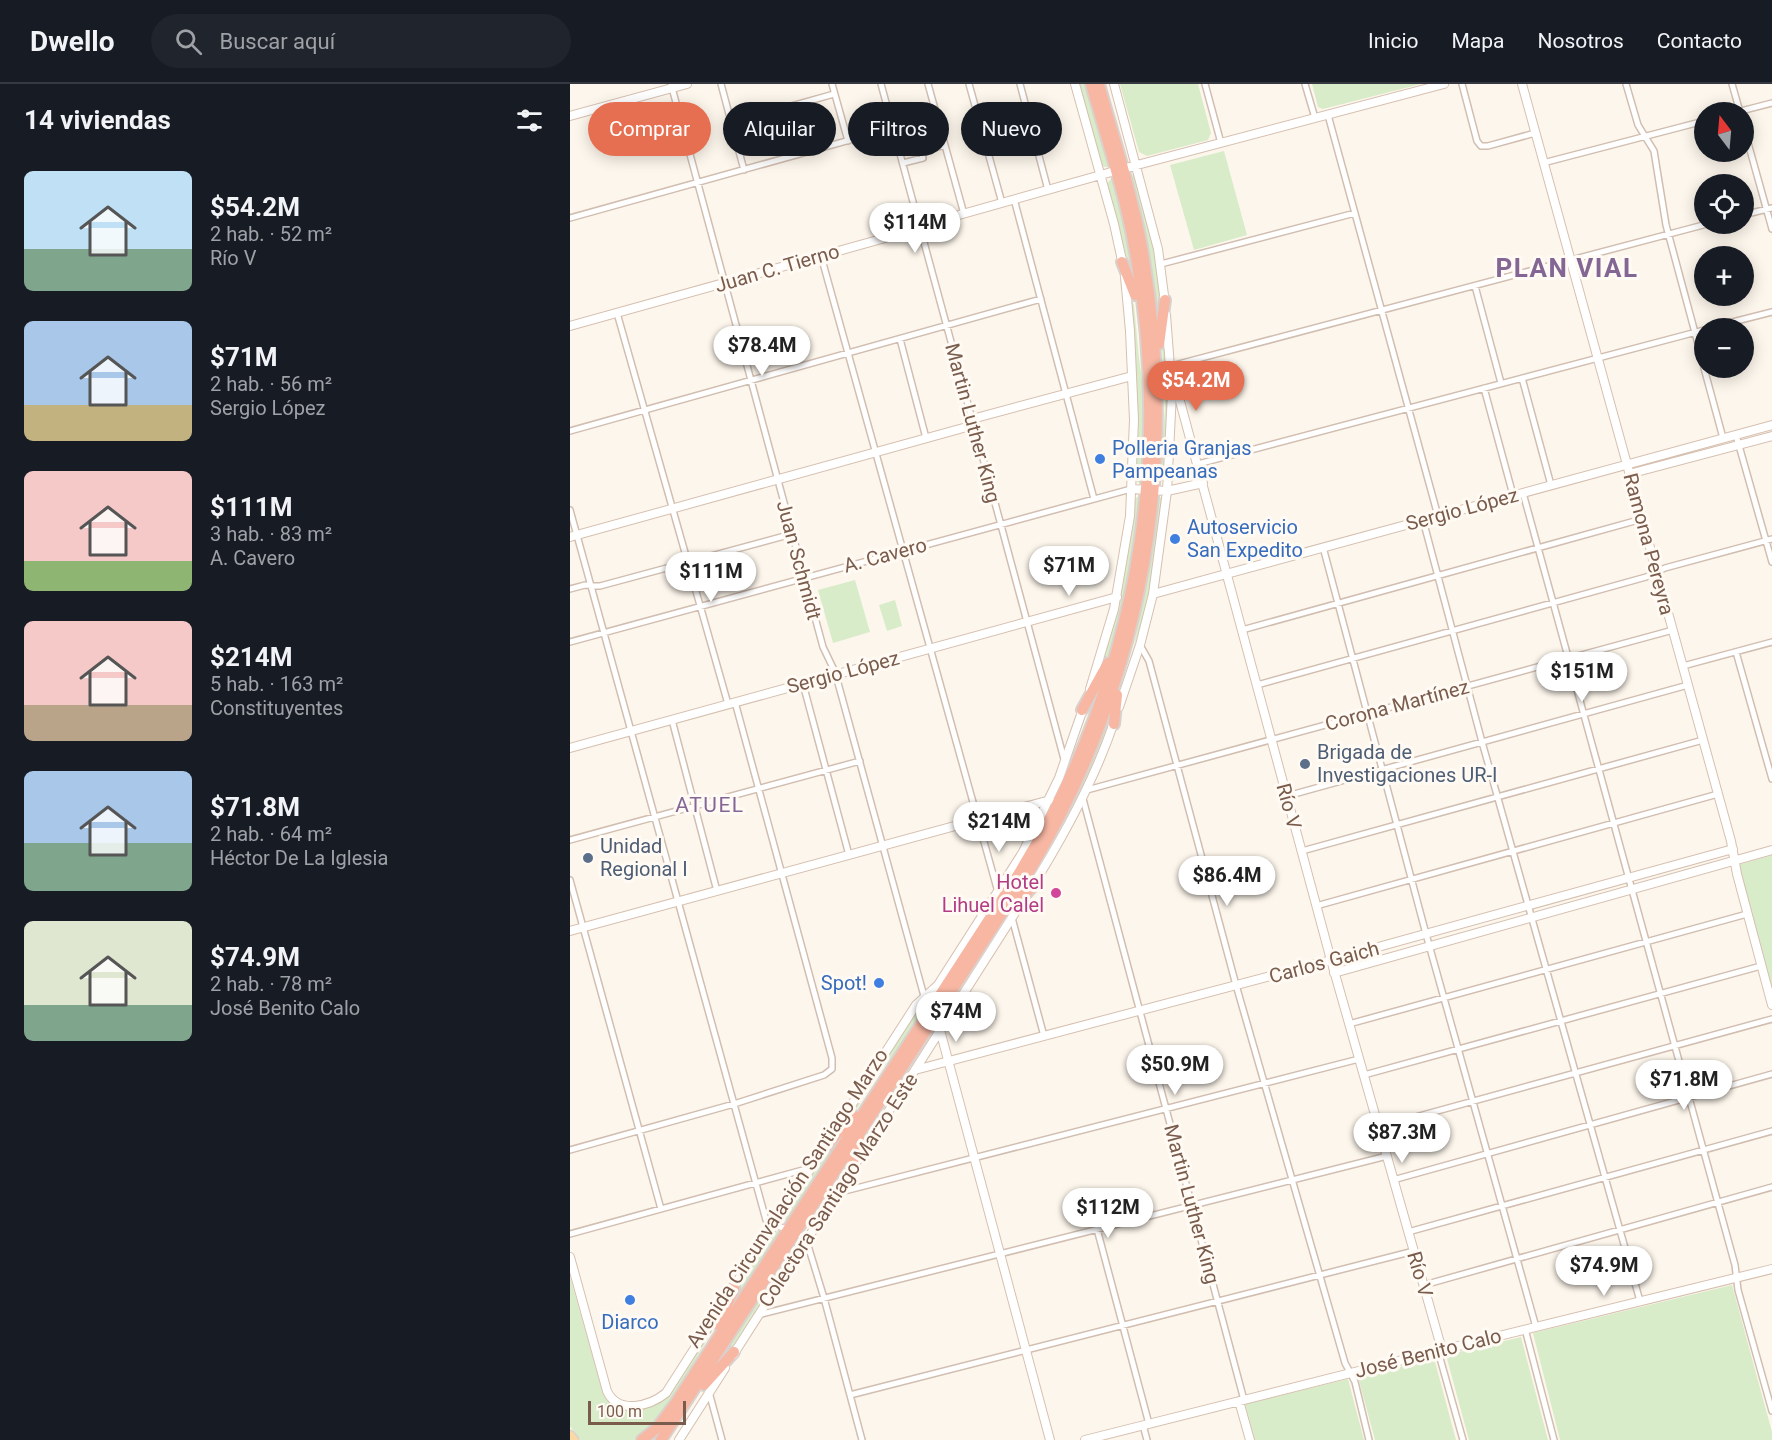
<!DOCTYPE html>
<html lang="es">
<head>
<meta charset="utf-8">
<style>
	body { margin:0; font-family:Roboto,sans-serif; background:#20242c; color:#f1f3f6; height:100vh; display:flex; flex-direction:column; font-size:22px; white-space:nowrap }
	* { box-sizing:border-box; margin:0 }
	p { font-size:20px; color:#9ea1a6 }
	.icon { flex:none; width:33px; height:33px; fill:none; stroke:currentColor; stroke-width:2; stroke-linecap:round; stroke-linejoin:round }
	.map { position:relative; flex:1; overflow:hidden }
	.side { display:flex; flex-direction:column; background:#171b24; width:570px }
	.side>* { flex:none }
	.hud { position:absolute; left:18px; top:18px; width:570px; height:54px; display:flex; gap:12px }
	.needle { width:39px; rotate:344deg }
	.fabs { position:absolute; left:1124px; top:18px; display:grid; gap:12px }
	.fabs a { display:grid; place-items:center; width:60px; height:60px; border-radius:50%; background:#171b24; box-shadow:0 3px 15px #0003; font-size:30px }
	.scale { position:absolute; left:18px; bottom:15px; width:98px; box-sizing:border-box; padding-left:6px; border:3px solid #7a5c4d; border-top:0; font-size:16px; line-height:21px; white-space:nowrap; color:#7a5c4d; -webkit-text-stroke:4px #fffaf3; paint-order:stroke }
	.price { position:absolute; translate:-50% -51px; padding:0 14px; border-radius:21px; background:#fff; color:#222; font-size:20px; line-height:39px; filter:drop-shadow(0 2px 3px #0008) }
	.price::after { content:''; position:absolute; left:50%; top:36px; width:18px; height:14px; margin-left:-9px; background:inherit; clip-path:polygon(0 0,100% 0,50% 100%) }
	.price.current { background:#e76f51; color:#fff }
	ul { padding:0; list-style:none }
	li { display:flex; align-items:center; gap:18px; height:150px; padding:0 24px }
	li span { display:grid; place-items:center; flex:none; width:168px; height:120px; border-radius:9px; color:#555 }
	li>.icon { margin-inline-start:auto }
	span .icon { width:72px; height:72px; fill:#fffc; stroke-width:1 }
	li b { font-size:26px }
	h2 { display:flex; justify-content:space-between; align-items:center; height:72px; padding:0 24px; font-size:26px }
	.tag { padding:0 21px; border-radius:27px; background:#171b24; box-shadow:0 3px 15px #0003; font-size:21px; line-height:54px }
	.tag.current { background:#e76f51; color:#fff }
	header { display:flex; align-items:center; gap:36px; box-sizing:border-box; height:84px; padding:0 30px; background:#171b24; border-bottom:2px solid #363941 }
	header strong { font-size:28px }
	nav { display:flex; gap:33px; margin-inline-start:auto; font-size:21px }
	.search { width:420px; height:54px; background:#20242c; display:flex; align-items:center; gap:15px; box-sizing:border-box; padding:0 21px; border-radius:33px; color:#9ea1a6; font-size:22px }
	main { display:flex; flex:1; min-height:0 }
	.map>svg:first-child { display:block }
</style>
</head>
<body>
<header>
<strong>Dwello</strong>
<div class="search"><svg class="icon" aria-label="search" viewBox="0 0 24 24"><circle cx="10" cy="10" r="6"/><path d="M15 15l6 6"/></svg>Buscar aquí</div>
<nav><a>Inicio</a><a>Mapa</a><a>Nosotros</a><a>Contacto</a></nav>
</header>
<main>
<section class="side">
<h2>14 viviendas<svg class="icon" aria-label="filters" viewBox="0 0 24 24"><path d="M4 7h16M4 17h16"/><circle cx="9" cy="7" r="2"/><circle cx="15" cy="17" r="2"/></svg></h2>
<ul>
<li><span style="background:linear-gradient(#bfe0f5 65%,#7fa58c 0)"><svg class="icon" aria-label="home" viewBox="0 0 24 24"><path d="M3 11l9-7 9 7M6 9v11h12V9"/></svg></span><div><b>$54.2M</b><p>2 hab. · 52 m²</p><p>Río V</p></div></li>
<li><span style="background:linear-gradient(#a9c7e8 70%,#c2b280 0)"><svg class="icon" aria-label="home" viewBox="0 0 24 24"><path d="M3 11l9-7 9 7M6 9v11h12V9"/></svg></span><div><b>$71M</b><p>2 hab. · 56 m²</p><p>Sergio López</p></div></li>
<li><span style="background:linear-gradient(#f6c9c9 75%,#8fb573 0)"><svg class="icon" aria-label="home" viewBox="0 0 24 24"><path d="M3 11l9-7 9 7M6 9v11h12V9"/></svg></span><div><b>$111M</b><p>3 hab. · 83 m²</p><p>A. Cavero</p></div></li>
<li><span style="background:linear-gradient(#f6c9c9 70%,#b9a48a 0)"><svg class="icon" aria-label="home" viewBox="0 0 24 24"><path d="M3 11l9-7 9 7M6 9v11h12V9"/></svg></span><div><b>$214M</b><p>5 hab. · 163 m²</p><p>Constituyentes</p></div></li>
<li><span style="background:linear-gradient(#a9c7e8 60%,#7fa58c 0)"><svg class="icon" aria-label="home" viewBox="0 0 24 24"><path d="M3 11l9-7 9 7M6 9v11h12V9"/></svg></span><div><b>$71.8M</b><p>2 hab. · 64 m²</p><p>Héctor De La Iglesia</p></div></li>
<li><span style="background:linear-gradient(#dfe7d0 70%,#7fa58c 0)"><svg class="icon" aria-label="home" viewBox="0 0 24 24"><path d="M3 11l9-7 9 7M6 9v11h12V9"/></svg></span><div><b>$74.9M</b><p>2 hab. · 78 m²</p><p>José Benito Calo</p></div></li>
</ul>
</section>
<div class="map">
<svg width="1202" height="1356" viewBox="0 0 1202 1356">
	<rect width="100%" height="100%" fill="#fdf6ec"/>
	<!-- green -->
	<path fill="#d8ecc9" d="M509,0H514L523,25L539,83H534L530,79Z
		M550,0H628L641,49L638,56L577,72L569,68Z
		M742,0H851L753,25L748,23Z
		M654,67L677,151L624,166L600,81Z
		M559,89L565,92L586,170L591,210L587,246Z
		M542,94L544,95L556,146L564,199L536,100Z
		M559,201L564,222L569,274L575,316L572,400L567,398L566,395L567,337Z
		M593,246L598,312L595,395L589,399L595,324L592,264Z
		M571,412L561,492L539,570L528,589C547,533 558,476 564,417L567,413Z
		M589,412L592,415L593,419L579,511L548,618L564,561L578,486L587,413Z
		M285,496L300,548L263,559L248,506Z
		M325,516L332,542L317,547L309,521Z
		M543,619L538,646L524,682L498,734L463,796L448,816L489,744L513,696Z
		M1202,771V904L1168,781Z
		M348,927H354L340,951L314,983L282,1032L272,1042L346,928Z
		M277,1045L216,1138L214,1132L255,1068Z
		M208,1147L211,1149L158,1231L172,1196L203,1148Z
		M226,1156V1165L163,1262L140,1290Z
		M0,1193L32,1306L39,1318L52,1325L67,1324L95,1314L101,1309L152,1230L100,1320L89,1336L68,1354L64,1356H10L0,1342Z
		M1162,1201L1202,1348V1356H990L963,1249Z
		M951,1253L978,1356H899L876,1271Z
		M864,1274L886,1356H805L788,1293Z
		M778,1295L794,1356H685L675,1320Z"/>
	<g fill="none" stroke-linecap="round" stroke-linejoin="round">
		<!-- street casing -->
		<g stroke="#d1beb0" stroke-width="8">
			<path id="street" d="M101,0L253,563L265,588L354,912
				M151,0L174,86
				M262,0L278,57
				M311,0L402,335
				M358,0L394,130
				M399,0L432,119
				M450,0L478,106
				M635,0L651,59
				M735,0L745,34
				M892,0L907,57L911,62H918L965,49
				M1056,0L1068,41L1084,67L1096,141L1134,282
				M1162,0L1170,28
				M1167,28L1202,19
				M758,31L868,432
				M161,39L264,10
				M1173,41L1202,145
				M416,60L463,48
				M333,79L353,74L351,68L375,61
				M973,79L1134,37
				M444,115L524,415
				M1173,131L1202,124
				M0,134L323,44
				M251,172L428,808
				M591,180L785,129
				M905,202L931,299
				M47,229L158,620
				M1139,244L1202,228
				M330,255L356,354
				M601,282L1137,140
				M1134,284L1153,354
				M952,294L981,401
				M914,304L943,411
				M404,341L494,675
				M0,347L471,215
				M1166,351L1202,478
				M628,380L1134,246
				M953,409L1165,1181L1168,1206L1202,1327
				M0,426L196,1136L199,1140L218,1145
				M853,436L912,658L1070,1217
				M753,463L856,850L966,1243
				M0,505L15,501L30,502L222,450
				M672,546L1072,435
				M0,558L561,405
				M570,561L579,577L666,901L775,1279L785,1298L799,1356
				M1166,568L1202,695
				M1113,582L1202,558
				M233,600L279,771
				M687,601L1076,493L1095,484L1202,455
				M102,636L147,807
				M517,706L1103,546
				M717,712L1118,601
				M513,715L674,1316
				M0,756L290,677
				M732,767L1133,656
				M0,796L91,1125
				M746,822L1148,710
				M442,834L474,952
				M779,940L1177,830
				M794,991L1191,882
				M809,1043L1202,935
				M0,1066L164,1020L254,991L262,985V974L165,618
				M823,1096L1202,990
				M267,1109L789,975
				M527,1145L579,1340
				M838,1148L1202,1047
				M226,1149L236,1155L254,1214L292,1356
				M0,1150L240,1084
				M854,1201L1202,1103
				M188,1231L817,1072
				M955,1245L984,1356
				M868,1267L893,1356
				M139,1308L152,1356
				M280,1311L844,1167
				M573,1341L577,1356"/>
		</g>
		<!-- secondary casing -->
		<g stroke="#d6c0b0" stroke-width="10">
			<path id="secondary" d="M505,0L544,140L553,181
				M544,0L588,165L595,219
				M952,0L1161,757L1167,790L1202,921
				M0,32L117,0
				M0,242L340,147L357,140L552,85L874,0
				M604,295L761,876L872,1266
				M1059,390L1202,352
				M561,405L597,407L633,399
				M0,453L404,341L402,335L562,292
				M583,510L1202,341
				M520,605L544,525L560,432L564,336L560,247L555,193
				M549,623L570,561L583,510L597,407L602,309L596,231
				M0,664L547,513
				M460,806C494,752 525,696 545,635
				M0,847L480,716
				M764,889L1202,766
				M370,946L480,1356
				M345,986L761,876L1163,765
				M264,1048L346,921L368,901L453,768L489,694L514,622
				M287,1077L450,821
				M0,1173L37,1307C48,1331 80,1322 96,1309L153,1220
				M161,1207L256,1061
				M163,1271L281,1087
				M669,1317L680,1356
				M109,1356L155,1284
				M515,1356L872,1266L1202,1185"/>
		</g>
		<!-- primary casing -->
		<g stroke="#dad1cd" stroke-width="11">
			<path id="primary" d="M0,1351L4,1356"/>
		</g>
		<!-- highway casing -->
		<g stroke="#dad1cd" stroke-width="14">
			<path id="highway" d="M552,178L565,211
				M589,260L595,216
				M512,626L538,579
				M544,640L547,611
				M443,824L462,803
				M253,1065L284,1032
				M278,1091L291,1057
				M149,1241L164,1204
				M134,1301L164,1268
				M72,1356L87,1344L105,1320L449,789C565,598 604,382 564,162C554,107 536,54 521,0
				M91,1356L462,783C575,591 611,376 571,158C561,104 543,52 529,0"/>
		</g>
		<!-- street -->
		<use href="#street" stroke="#fff" stroke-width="5"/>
		<!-- secondary -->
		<use href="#secondary" stroke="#fff" stroke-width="8"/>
		<!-- primary -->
		<use href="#primary" stroke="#fbd9a5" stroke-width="8"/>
		<!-- highway -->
		<use href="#highway" stroke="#f7b7a3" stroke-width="10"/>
	</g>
	<!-- markers -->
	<g fill="#3f7fe0" stroke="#fffaf3" stroke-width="2">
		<circle cx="530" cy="375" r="6"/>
		<circle cx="605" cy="455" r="6"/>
		<circle cx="309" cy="899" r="6"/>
		<circle cx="60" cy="1216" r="6"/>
	</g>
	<g fill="#5c6f8a" stroke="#fffaf3" stroke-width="2">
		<circle cx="735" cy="680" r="6"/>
		<circle cx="18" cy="774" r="6"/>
	</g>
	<circle fill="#d1479c" stroke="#fffaf3" stroke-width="2" cx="486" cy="809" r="6"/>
	<g text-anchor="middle" stroke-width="6" stroke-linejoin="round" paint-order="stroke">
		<!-- street labels -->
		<g font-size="20" fill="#7a5c4d" stroke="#fffaf3">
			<text transform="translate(207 184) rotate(-16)" y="7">Juan C. Tierno</text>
			<text transform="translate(403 339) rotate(75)" y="7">Martin Luther King</text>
			<text transform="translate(892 425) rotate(-15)" y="7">Sergio López</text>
			<text transform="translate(1079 460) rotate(75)" y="7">Ramona Pereyra</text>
			<text transform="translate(315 471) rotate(-15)" y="7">A. Cavero</text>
			<text transform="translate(229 476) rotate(75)" y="7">Juan Schmidt</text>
			<text transform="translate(273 588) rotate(-15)" y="7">Sergio López</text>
			<text transform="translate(827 621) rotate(-15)" y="7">Corona Martínez</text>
			<text transform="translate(719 722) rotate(75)" y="7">Río V</text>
			<text transform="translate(754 878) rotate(-15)" y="7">Carlos Gaich</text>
			<text transform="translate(268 1106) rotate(-57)" y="7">Colectora Santiago Marzo Este</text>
			<text transform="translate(217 1114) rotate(-57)" y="7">Avenida Circunvalación Santiago Marzo</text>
			<text transform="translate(622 1120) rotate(75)" y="7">Martin Luther King</text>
			<text transform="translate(850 1190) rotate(74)" y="7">Río V</text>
			<text transform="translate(858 1269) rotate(-14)" y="7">José Benito Calo</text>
		</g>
		<!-- shop labels -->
		<g font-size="20" fill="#366cbe" stroke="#fffaf3" text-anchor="start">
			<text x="542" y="371">Polleria Granjas<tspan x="542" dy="23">Pampeanas</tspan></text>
			<text x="617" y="450">Autoservicio<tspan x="617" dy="23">San Expedito</tspan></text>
			<text x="297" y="906" text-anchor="end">Spot!</text>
			<text x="60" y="1245" text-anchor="middle">Diarco</text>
		</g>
		<!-- service labels -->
		<g font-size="20" fill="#4e5e75" stroke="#fffaf3" text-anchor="start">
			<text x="747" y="675">Brigada de<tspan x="747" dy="23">Investigaciones UR-I</tspan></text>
			<text x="30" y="769">Unidad<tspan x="30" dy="23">Regional I</tspan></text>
		</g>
		<!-- hotel labels -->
		<g font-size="20" fill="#b23c85" stroke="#fffaf3" text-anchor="end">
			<text x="474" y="805">Hotel<tspan x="474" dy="23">Lihuel Calel</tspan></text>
		</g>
		<!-- neighbourhood labels -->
		<g font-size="21" letter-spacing="1.5" fill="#846695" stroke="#fffaf3">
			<text x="140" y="728">ATUEL</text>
		</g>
		<!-- district labels -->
		<g font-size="26" font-weight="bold" letter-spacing="1.5" fill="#846695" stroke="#fffaf3">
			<text x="997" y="193">PLAN VIAL</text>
		</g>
	</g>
</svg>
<div class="fabs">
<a><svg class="needle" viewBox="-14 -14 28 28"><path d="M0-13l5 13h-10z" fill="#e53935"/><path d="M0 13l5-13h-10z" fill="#9ea1a6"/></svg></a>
<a><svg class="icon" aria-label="locate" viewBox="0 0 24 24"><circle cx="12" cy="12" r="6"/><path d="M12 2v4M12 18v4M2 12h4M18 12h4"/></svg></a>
<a>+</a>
<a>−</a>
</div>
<div class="scale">100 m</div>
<b class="price" style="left:345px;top:170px">$114M</b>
<b class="price" style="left:192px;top:293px">$78.4M</b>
<b class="price current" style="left:626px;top:328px">$54.2M</b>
<b class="price" style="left:499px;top:513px">$71M</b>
<b class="price" style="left:141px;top:519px">$111M</b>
<b class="price" style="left:1012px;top:619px">$151M</b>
<b class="price" style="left:429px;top:769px">$214M</b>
<b class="price" style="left:657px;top:823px">$86.4M</b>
<b class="price" style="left:386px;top:959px">$74M</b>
<b class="price" style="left:605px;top:1012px">$50.9M</b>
<b class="price" style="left:1114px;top:1027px">$71.8M</b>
<b class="price" style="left:832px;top:1080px">$87.3M</b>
<b class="price" style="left:538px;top:1155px">$112M</b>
<b class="price" style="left:1034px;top:1213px">$74.9M</b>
<div class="hud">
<a class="tag current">Comprar</a>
<a class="tag">Alquilar</a>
<a class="tag">Filtros</a>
<a class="tag">Nuevo</a>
</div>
</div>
</main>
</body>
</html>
